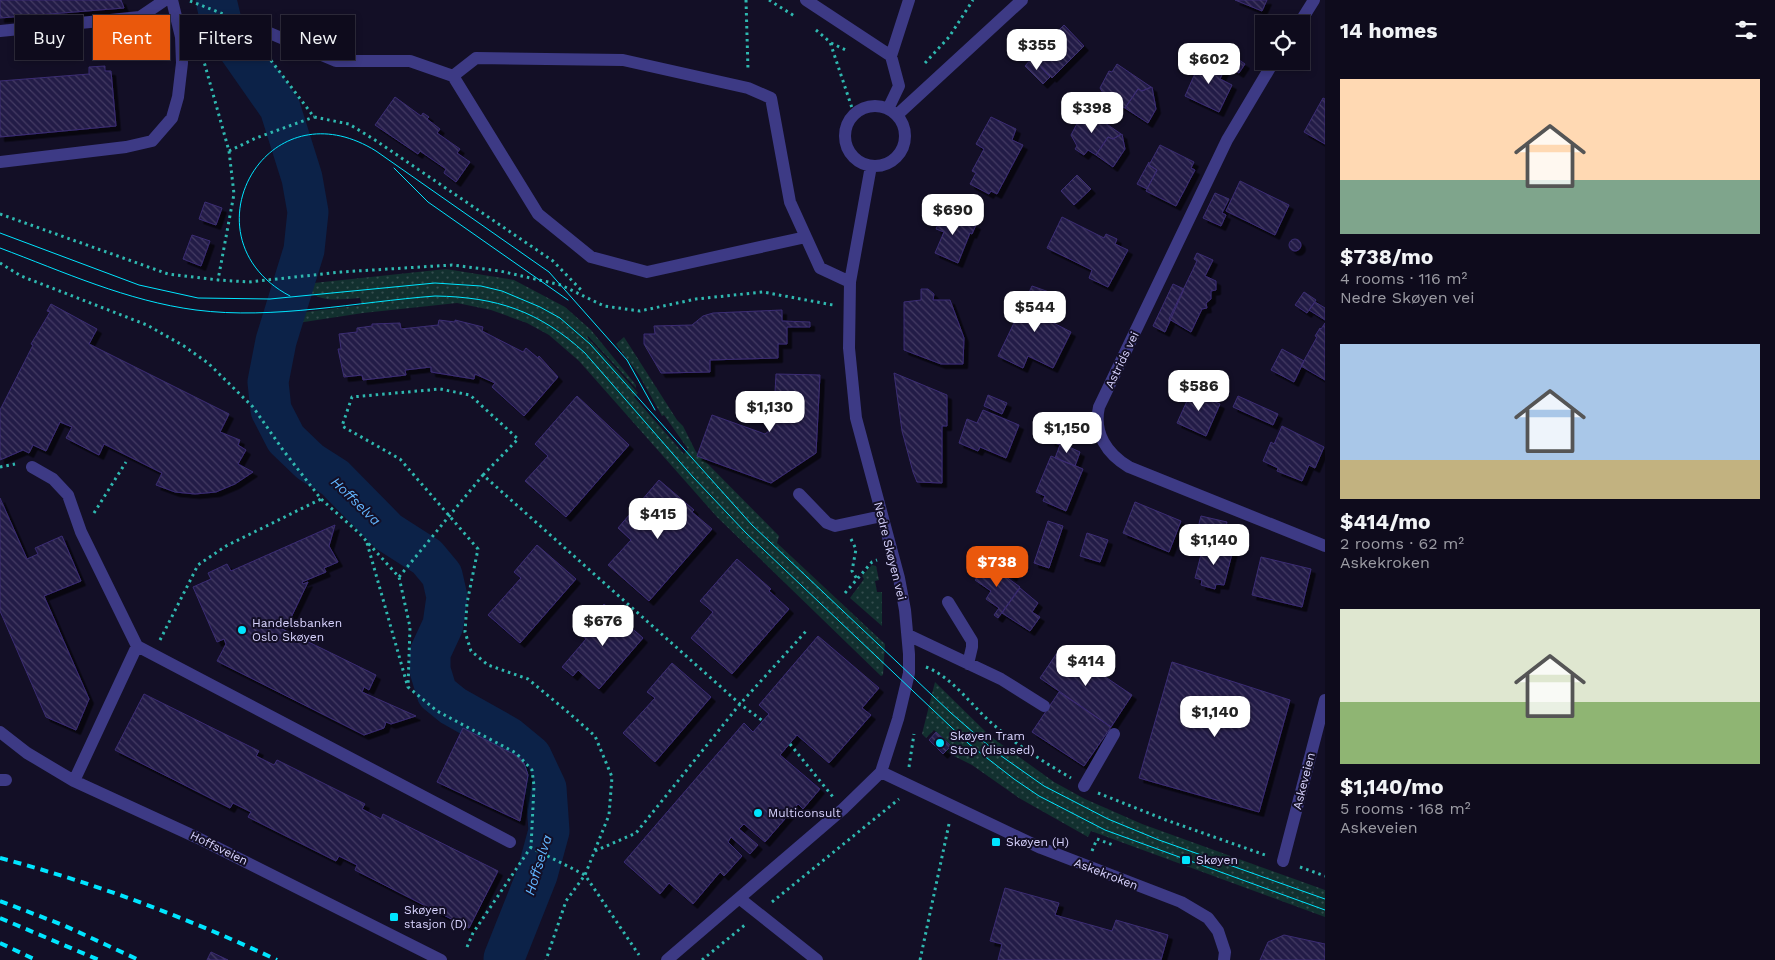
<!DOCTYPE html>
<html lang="en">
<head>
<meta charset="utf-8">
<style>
	body { margin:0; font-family:"Work Sans",sans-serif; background:#1c1929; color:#f1f3f6; height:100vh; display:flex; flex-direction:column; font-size:19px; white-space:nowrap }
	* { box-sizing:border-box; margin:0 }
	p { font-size:16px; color:#9b9ba3 }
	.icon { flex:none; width:28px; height:28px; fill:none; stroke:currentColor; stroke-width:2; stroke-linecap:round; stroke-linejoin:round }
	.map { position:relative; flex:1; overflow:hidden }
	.drawer { display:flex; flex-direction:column; background:#0e0b1c; width:450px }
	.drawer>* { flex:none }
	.guide { position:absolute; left:15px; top:15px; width:475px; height:45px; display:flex; gap:10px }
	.controls { position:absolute; left:1255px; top:15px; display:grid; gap:10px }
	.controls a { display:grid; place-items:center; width:55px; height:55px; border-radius:0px; background:#0e0b1c; box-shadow:0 2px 8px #0003,0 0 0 1px #2e2b3b; font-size:25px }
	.price { position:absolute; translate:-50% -42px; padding:0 11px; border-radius:10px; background:#fff; color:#222; font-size:16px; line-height:32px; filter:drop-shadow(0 1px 2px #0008) }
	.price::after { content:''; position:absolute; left:50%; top:30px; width:15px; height:11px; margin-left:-8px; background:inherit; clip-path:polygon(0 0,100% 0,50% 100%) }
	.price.current { background:#ea580c; color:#fff }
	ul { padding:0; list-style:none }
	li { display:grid; align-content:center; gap:10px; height:265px; padding:0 15px }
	li span { display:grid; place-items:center; height:155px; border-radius:0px; color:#555 }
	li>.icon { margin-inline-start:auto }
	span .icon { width:90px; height:90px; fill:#fffc; stroke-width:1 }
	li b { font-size:21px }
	h2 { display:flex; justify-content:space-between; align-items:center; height:60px; padding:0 15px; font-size:21px }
	.chip { padding:0 18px; border-radius:0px; background:#0e0b1c; box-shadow:0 2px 8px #0003,0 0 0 1px #2e2b3b; font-size:18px; line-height:45px }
	.chip.current { background:#ea580c; color:#fff }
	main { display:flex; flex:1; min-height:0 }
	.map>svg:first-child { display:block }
</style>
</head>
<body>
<main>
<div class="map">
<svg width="1325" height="960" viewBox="0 0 1325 960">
	<defs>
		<pattern id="grass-dots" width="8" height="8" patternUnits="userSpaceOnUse" patternTransform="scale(1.25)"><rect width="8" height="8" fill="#12302f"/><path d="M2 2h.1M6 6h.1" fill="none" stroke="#344d4e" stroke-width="1.8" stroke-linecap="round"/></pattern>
		<pattern id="building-back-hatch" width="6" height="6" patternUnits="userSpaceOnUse" patternTransform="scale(1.25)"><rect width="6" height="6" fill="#241b47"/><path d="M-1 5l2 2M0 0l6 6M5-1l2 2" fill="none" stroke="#433b63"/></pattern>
		<filter id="shadow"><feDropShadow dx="4.5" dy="4.5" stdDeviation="0" flood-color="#0009"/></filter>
	</defs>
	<rect width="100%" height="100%" fill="#130f26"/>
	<!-- grass -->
	<path fill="url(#grass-dots)" d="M446,269L514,280L565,307L591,330L636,385V388L588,336L587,337L638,393L634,397L684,454L688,449L664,415L662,416L639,375L616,344L624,337L677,420L683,426L696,452L779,536L777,543L885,644L883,675L881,676L717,517L579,361L549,335L527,323L491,310L457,303L363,313L291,324L289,314L362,305L360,298C344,299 323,303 310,292H303L302,288H296L295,285Z
		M872,565L876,566L879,580L875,581L877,592H882V626L850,598L864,579L862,576Z
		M935,682L990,736L1054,782L1085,799L1142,824L1325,890V917L1091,831L1088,837L1019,798L972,765L946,752L951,746L934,730L926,738L922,734Z"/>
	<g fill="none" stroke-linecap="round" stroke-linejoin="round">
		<!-- river -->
		<path stroke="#0c2248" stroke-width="41" d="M216,0L222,25L280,108L302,178L308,212L304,250L276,341L268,382L271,410L286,439L310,462L335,478L388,532L427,557L442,575L447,597L443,625L430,653V670L437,693L453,706L508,737L531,756L546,788L549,831L537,875L504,958"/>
	</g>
	<!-- building -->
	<path fill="url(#building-back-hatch)" stroke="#3b2d73" filter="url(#shadow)" d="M0,0H121L124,8L0,18Z
		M1235,0H1267L1262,11Z
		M1064,25L1084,46L1052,78L1031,57L1048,40L1046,37L1054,29L1057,32Z
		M1226,51L1245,64L1239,73L1221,62Z
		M1032,58L1050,77L1043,84L1025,66Z
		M1210,59L1226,66L1220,79L1232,85L1219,112L1185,96L1201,60L1208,63Z
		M1117,64L1151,87L1142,91L1138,89L1125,108L1106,98L1100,88L1109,71L1112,72Z
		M105,66V71H111L116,126L0,137V81L89,74V67Z
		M1152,87L1156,109L1148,123L1125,108L1138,89L1142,91Z
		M395,97L421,116L423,113L429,117L427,119L440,129L437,133L460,149L457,153L470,162L456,182L444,173L446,169L420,151L418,154L375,125Z
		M1323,98L1325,99V144L1304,132Z
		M1088,111L1121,134L1113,139L1108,137L1096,155L1088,150L1084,155L1075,149L1077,146L1071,135L1080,118L1082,119Z
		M991,117L1016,129L1012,140L1023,145L997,194L991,191L989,194L970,184L976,173L972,171L984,149L976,144Z
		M1122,134L1125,149L1113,167L1096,155L1108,137L1113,139Z
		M1160,145L1194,162L1191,168L1195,170L1176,206L1146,191L1157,170L1149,165Z
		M1149,162V165L1157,170L1147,189L1137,184Z
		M1077,175L1091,189L1074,205L1061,191Z
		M1240,181L1289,205L1275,235L1226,211Z
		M1215,193L1229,199L1222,213L1226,215L1221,226L1203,218Z
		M205,202L222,208L216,225L199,219Z
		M944,211L976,225L972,234L970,233L958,263L935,253L944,232L936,229Z
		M1062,217L1104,238L1106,234L1117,239L1115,244L1128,250L1108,287L1089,278L1092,270L1047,248Z
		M192,235L210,241L201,266L183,259Z
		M1289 245a6 6 0 1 1 12 0a6 6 0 1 1-12 0Z
		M1197,253L1213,260L1205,276L1216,281V290L1211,291V299L1206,303L1207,308L1202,309L1191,332L1169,319L1197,261L1194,259Z
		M1173,284L1184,289L1165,332L1153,326Z
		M1032,286L1052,293L1050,296L1056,298L1046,319L1071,332L1053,368L1028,356L1023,368L998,356Z
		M921,289H928L934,294L933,300H950L964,338L963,364H941L904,350V302L921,300Z
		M1304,292L1316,300L1307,313L1295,305Z
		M1315,302L1325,308V320L1309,310Z
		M51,304L97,329L89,344L229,414L220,432L240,440L238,445L246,450L238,464L253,472L235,484L216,492L195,494L175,492L156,485L162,473L104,444L99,455L66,438L72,427L60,422L46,451L33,445L29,453L23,450L0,460V410L33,345L31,344L50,312L47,311Z
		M782,310V321L810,322V327H787V344H778V358L710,360V372L661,373L644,344V334H655L654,326L692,325L703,316L713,313Z
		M439,320L455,322V320L483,327L482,331L523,352L526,348L538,358L539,356L558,377L524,416L492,387L495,383L475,374L474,379L431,372V367L405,370L406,375L363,380L362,375L344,377L338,349H341L339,334L357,332V328L372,326V324L400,323L401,329L438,325Z
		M1325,323V380L1301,366L1317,337L1315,336L1320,328L1321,329Z
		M1282,349L1304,361L1294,382L1271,370Z
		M894,373L947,395V426H942V483L917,482L913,472L902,431Z
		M776,374L820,375L816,453L771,483L697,456L712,415L765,434L773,428Z
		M1192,384L1209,395L1208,399L1220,404L1206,436L1177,423L1192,390L1190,389Z
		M988,395L1007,403L1002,414L984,406Z
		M577,396L629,445L566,517L525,481L548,456L535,444Z
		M1238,396L1278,414L1273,425L1233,407Z
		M983,410L1019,425L1006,458L980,447L978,451L959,443L967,419L977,423Z
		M1282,426L1324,447L1315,468L1309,465L1302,481L1277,471L1278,468L1263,461L1271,442L1274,444Z
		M1052,439L1080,452L1075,466L1055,458L1060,445L1050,441Z
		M1051,456L1083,469L1066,511L1043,501L1045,496L1036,492Z
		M659,480L694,510L692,512L712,529L649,601L608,565L631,540L618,528Z
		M0,498L27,559L38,554L35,548L62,536L81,581L44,596L89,699L76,730L46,717L0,611Z
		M1135,502L1181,521L1169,552L1123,533Z
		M1201,516L1227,522L1222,546L1195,539Z
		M1048,521L1063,526L1049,568L1034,563Z
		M335,525L329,546L338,562L324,568L326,572L302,582L303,584L308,582L287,626L282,624L280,628L376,675L369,690L364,687L362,692L416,716L391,724L386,722L384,728L364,735L217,661L226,644L224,639L217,642L193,587L211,579L208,573L227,564L231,571Z
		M1087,533L1108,540L1100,562L1080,556Z
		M1204,543L1233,550L1224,585L1216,584L1215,589L1201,585L1202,580L1195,578Z
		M537,545L576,579L520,643L488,615L521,578L514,572Z
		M1261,557L1311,569L1302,607L1252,595Z
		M737,559L771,589L769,591L789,609L732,674L691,638L713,612L700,601Z
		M1002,560L1016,570L1012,577L997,566Z
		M987,563L1020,587L998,618L994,615L999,608L986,599L991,591L975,580Z
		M1020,588L1038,603L1032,612L1040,617L1030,631L1002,613Z
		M604,604L643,638L599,689L578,670L573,676L562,667L586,639L579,633Z
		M818,636L879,688L862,708L871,715L829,763L797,735L780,755L820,789L803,809L798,804L765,842L744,824L739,829L758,845L750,854L731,837L728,842L742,856L724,876L720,872L693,904L669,883L660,894L624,862L744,723L753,732L769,714L759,705Z
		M1061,647L1132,695L1111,727L1040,678Z
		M1172,662L1290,700L1259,812L1139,778Z
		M672,663L711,697L655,762L623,733L655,698L647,692Z
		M1059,692L1111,727L1084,766L1032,732Z
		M144,694L259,751L256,756L274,765L277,760L365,804L362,809L381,819L383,814L498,871L469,928L355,870L357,865L339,856L336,861L248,817L251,812L233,803L230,808L115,750Z
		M463,728L519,757L524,763L528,775L520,821L437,782Z
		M936,732L951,746L943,754L929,740Z
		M1005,888L1059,903L1055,915L1112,931L1116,920L1168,935L1161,960H998L1002,944L990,941Z
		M1284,935L1325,944V960H1260L1268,942Z
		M211,952L228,960H207Z"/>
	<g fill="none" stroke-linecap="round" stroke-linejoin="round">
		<!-- path -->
		<path stroke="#2fb8b0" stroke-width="3" stroke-dasharray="2.5 4" stroke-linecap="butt" d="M746,0L748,70
			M769,0L796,17
			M190,1L226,15
			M816,30L830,42L854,114
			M831,43L848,51
			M263,50L314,117L349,124L375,140L553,261L583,292
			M201,51L229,151L234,194L218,280
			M925,63L949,37L973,0
			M229,151L256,138L314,117
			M0,214L168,274L218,280L249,282L341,272L452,265L500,271L561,285L604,306L640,311L696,299L763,292L833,305
			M0,263L21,276L147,325L184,346L208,363L253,407L283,450L321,499L359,533L399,577L410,627L408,687L437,711L516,753L532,770L534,786L531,847L473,933L467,947
			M0,467L15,464
			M483,475L518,439L470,395L440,389L352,397L342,426L400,459L478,549L467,603L465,632L471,651L488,665L528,679L569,713L595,736L612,777L609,815L585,875L639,955
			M94,513L126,462
			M851,539L856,549L852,571L857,579
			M367,543L407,684
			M399,577L483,475L740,704L763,721
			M845,593L872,562L877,560
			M160,640L198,565L226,546L321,499
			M926,667C954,678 972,707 995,726C1018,746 1044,762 1071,778
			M790,744L833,797
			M909,767L914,734
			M1098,793L1166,820L1268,856
			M530,847L585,875L566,901L546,960
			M595,851L636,833L740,704L808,629
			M1092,851L1097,839L1113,845
			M1300,867L1325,876
			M772,902L899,799
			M702,960L746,924
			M920,960L949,824"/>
		<!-- minor -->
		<path stroke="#3d3a85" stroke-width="12" d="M806,0L891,56L899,86L888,109
			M241,21L336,61H410L453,76
			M1299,24L1314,0
			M0,31L140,17L165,0
			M891,56L909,0
			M1274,61L1227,140L1099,407C1093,433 1107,454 1129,467L1325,546
			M845 136a30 30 0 1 1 60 0a30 30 0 1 1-60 0Z
			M897,115L1022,0
			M0,162L126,147L152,141L172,118L178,97L182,63L181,37L172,0
			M806,237L647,272L591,257L538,214L453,76L476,58L623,60L748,88L771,98L790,202L820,268L850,282
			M32,467L53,479L68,495L81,532L137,646L510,842
			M799,494L827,523L835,526L882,516
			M948,602L972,641V647L968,664
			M908,635L1001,679L1044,706
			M0,732L27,753L74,781L198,838L441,960
			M881,772L1041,848L1181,902L1208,918L1218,931L1225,952L1224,960
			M0,780H6
			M74,781L137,646
			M1084,786L1114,734
			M1283,861L1325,700
			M739,898L817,960
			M667,960L843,809L881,772L898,719L909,673V654L905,610L899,578L856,418L849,348L850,282L871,166"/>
		<!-- tram -->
		<path stroke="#00e5ff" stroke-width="1" d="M394,168L428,202L568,300
			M0,233L139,285L198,298L270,299L435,283L481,286L502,291L540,307L560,318L590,344L752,525L951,713L997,753L1044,786L1108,819L1159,840L1325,899
			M0,248C64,272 127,301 196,310C274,320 356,302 435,296C497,297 539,311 585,353L693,477L746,533L969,744L1014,779L1039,796L1105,830L1325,910
			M290,296C181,239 265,82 376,151L549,272L627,360L655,410"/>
		<!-- rail -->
		<path stroke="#00e5ff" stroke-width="4" stroke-dasharray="8 6" stroke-linecap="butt" d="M0,858C95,883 188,918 277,960
			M0,901L63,925L139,960
			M0,918L99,960
			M0,943L36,960"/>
	</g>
	<!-- markers -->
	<g fill="#00e5ff" stroke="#130f26" stroke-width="2">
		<circle cx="242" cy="630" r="5"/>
		<circle cx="940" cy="743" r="5"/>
		<circle cx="758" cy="813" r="5"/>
		<rect x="991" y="837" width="10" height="10" rx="2.5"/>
		<rect x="1181" y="855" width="10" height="10" rx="2.5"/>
		<rect x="389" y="912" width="10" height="10" rx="2.5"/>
	</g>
	<g text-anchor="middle" stroke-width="4" stroke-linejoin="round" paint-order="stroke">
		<!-- street labels -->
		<g font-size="12" fill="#d9d4ff" stroke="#130f26">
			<text transform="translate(1122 360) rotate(-64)" y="4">Astrids vei</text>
			<text transform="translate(890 551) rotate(76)" y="4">Nedre Skøyen vei</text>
			<text transform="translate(1304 781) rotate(-76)" y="4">Askeveien</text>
			<text transform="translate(219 848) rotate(26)" y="4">Hoffsveien</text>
			<text transform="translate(1106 874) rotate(21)" y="4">Askekroken</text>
		</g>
		<!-- poi labels -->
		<g font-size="12" fill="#d9d4ff" stroke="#130f26" text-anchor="start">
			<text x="252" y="627">Handelsbanken<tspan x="252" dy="14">Oslo Skøyen</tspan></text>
			<text x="950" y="740">Skøyen Tram<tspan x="950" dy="14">Stop (disused)</tspan></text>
			<text x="768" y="817">Multiconsult</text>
			<text x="1006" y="846">Skøyen (H)</text>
			<text x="1196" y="864">Skøyen</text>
			<text x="404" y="914">Skøyen<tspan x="404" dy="14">stasjon (D)</tspan></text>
		</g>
		<!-- water labels -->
		<g font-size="14" font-style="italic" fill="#62b6ff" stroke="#130f26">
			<text transform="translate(356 501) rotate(44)" y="5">Hoffselva</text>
			<text transform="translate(538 865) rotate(-73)" y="5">Hoffselva</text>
		</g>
	</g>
</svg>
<div class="controls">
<a><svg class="icon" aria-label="locate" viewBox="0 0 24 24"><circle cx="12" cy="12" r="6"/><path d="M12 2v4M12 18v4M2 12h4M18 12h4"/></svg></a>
</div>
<b class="price" style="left:1037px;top:71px">$355</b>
<b class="price" style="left:1209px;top:85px">$602</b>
<b class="price" style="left:1092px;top:134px">$398</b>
<b class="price" style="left:953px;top:236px">$690</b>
<b class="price" style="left:1035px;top:333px">$544</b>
<b class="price" style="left:1199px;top:412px">$586</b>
<b class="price" style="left:770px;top:433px">$1,130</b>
<b class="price" style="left:1067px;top:454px">$1,150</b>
<b class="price" style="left:658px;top:540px">$415</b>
<b class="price" style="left:1214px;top:566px">$1,140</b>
<b class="price current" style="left:997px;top:588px">$738</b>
<b class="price" style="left:603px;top:647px">$676</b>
<b class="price" style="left:1086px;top:687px">$414</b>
<b class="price" style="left:1215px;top:738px">$1,140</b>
<div class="guide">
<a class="chip">Buy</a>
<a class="chip current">Rent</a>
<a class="chip">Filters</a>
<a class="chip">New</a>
</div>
</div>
<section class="drawer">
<h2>14 homes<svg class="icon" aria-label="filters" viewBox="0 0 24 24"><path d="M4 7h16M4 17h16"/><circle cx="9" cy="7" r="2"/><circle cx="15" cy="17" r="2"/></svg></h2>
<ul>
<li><span style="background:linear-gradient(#ffd9b3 65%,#7fa58c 0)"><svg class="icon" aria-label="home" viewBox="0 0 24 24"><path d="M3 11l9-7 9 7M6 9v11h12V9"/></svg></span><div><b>$738/mo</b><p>4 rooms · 116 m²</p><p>Nedre Skøyen vei</p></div></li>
<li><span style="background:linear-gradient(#a9c7e8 75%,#c2b280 0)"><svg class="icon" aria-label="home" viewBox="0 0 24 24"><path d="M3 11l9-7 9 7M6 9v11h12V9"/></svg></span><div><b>$414/mo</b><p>2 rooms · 62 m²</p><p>Askekroken</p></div></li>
<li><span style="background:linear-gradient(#dfe7d0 60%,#8fb573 0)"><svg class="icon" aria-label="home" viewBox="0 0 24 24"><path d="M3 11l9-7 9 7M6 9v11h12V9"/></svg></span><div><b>$1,140/mo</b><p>5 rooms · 168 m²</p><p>Askeveien</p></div></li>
</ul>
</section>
</main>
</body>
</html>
